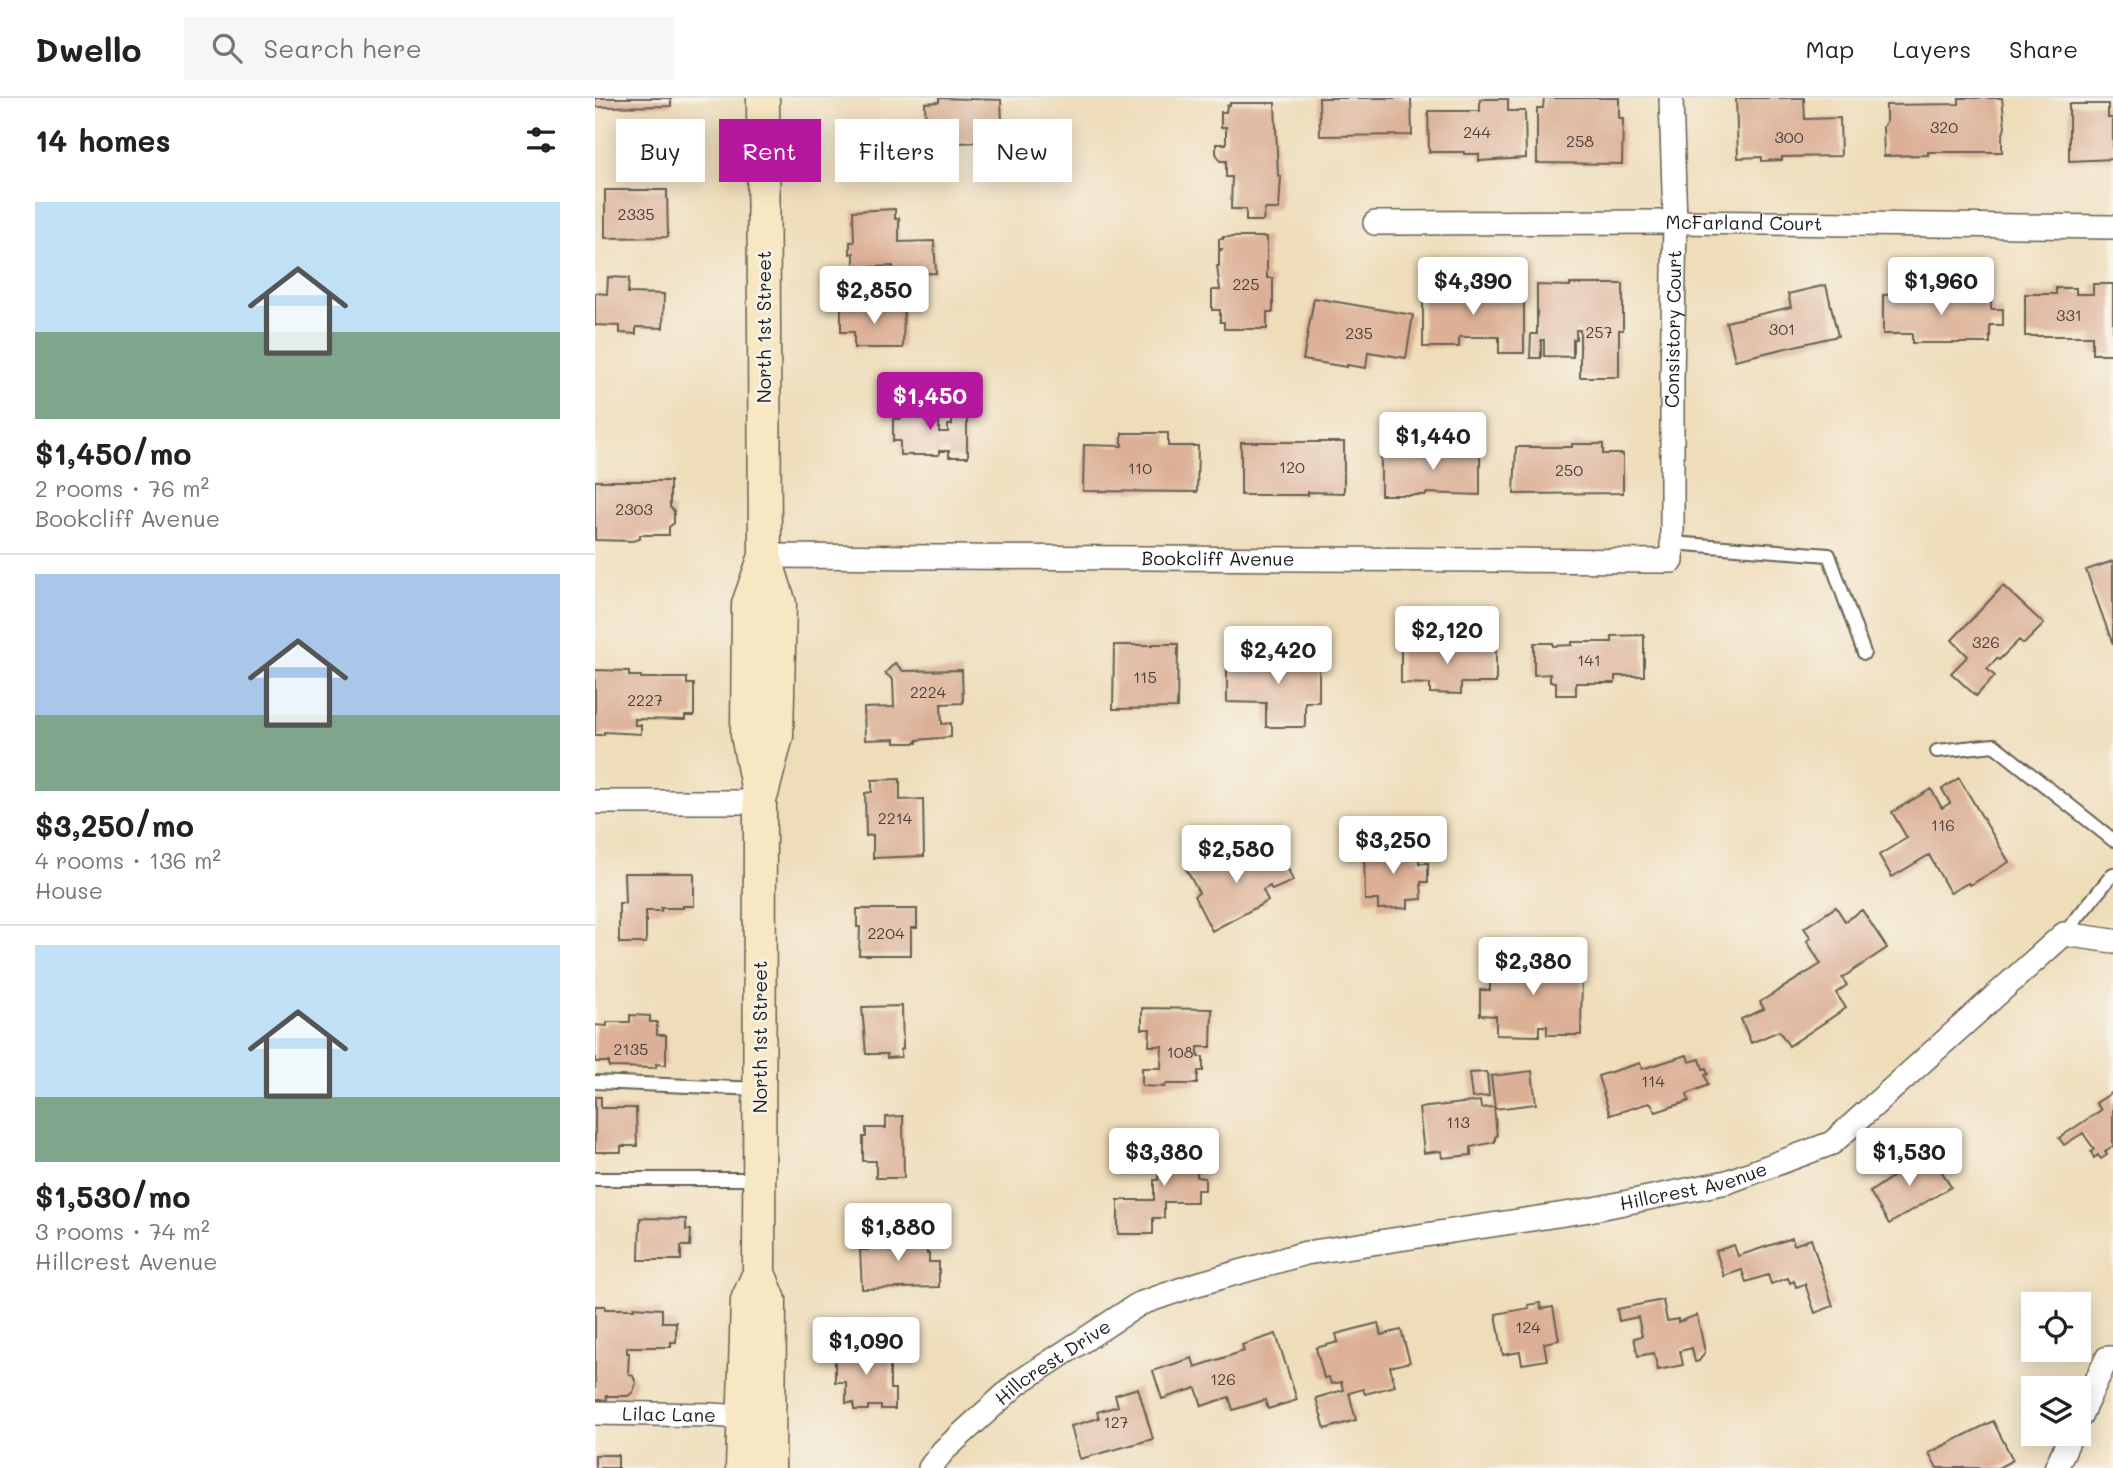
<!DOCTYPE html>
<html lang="en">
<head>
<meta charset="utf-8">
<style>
	body { margin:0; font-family:Mali,sans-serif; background:#f6f6f6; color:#222; height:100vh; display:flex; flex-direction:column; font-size:26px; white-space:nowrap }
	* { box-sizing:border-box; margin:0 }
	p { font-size:23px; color:#767676 }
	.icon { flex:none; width:38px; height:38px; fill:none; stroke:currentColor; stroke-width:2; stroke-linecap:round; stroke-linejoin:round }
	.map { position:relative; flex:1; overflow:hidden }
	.panel { display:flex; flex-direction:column; background:#fff; width:595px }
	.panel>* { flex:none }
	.hud { position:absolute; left:21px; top:21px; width:665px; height:63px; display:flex; gap:14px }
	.fabs { position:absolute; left:1426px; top:1194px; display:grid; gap:14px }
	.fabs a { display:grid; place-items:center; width:70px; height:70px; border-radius:0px; background:#fff; box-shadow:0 4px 18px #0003; font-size:35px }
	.price { position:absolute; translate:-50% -60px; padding:0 16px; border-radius:7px; background:#fff; color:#222; font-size:23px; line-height:46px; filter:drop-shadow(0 2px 4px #0008) }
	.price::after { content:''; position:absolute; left:50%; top:42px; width:21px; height:16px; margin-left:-10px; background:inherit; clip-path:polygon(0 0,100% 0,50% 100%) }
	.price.selected { background:#b5179e; color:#fff }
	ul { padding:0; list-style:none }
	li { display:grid; align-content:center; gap:14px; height:371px; padding:0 35px }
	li+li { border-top:2px solid #e0e0e0 }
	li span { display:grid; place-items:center; height:217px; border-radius:0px; color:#555 }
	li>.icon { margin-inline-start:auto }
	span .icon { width:126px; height:126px; fill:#fffc; stroke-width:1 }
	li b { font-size:30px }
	h2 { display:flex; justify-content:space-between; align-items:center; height:84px; padding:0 35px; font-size:30px }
	.tag { padding:0 24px; border-radius:0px; background:#fff; box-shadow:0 4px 18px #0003; font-size:24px; line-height:63px }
	.tag.selected { background:#b5179e; color:#fff }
	header { display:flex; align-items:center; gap:42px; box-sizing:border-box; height:98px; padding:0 35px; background:#fff; border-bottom:2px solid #e0e0e0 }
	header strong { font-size:33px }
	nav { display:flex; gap:38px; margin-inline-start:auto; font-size:24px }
	.search { width:490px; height:63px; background:#f6f6f6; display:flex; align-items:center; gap:18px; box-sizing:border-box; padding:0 24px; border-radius:0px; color:#767676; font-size:26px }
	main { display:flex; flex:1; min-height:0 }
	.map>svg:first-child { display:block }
</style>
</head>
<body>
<header>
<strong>Dwello</strong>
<div class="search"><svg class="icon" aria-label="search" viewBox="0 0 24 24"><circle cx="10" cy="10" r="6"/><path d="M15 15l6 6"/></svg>Search here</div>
<nav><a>Map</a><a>Layers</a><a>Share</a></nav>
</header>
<main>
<section class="panel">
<h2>14 homes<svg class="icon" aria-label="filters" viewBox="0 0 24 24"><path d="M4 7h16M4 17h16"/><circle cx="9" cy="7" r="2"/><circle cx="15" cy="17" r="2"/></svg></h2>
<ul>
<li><span style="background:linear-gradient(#bfe0f5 60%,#7fa58c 0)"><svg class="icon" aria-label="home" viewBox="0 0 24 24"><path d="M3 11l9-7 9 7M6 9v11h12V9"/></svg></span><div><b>$1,450/mo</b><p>2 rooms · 76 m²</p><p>Bookcliff Avenue</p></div></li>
<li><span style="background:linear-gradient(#a9c7e8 65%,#7fa58c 0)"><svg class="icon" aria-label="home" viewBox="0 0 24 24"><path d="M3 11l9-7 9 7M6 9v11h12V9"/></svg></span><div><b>$3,250/mo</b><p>4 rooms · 136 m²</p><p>House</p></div></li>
<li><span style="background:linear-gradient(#bfe0f5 70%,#7fa58c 0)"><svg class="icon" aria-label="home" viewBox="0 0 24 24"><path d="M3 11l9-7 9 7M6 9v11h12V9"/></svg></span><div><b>$1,530/mo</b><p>3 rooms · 74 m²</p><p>Hillcrest Avenue</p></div></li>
</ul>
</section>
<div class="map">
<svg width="1518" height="1370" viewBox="0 0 1518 1370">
	<rect width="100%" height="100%" fill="#f7f3e8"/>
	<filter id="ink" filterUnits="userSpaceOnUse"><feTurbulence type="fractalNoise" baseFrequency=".0143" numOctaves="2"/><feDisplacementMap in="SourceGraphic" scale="14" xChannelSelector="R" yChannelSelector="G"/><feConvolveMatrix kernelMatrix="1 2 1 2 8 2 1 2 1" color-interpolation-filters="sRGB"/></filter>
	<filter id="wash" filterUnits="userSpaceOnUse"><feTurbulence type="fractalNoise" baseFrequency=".00686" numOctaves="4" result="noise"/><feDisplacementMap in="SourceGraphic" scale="28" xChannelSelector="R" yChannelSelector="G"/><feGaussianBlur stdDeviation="1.57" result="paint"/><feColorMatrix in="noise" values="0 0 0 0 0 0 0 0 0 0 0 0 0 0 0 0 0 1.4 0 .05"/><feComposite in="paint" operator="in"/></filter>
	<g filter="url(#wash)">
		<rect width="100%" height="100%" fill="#efddba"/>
		<g id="blocks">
			<!-- building -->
			<path fill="#dcb096" d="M0,0H76V8L0,9Z
				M344,0L406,2L408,43L339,46V36H331L330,5L344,4Z
				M724,0H816L817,37L725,38Z
				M949,0H1024V20H1028L1027,66L942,65V10H948Z
				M1141,0H1209L1210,21L1245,20L1246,58L1187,59V62L1167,63V59L1143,60Z
				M1364,0H1407L1410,29L1407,40V54H1333V57L1289,58L1288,29L1291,24V7L1364,6Z
				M885,1H913V13H930L931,60L884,63V56H869V54H834L833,13H885Z
				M635,5H680L683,78H686L684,111H670L668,123H651V111H636L637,79H631V63H625L621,55V46H631V29H626V14H631L632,7H635Z
				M1474,6H1513V20H1518V61L1474,63Z
				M10,92H72L73,139L10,140Z
				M300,111V121L304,120V144L339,143L341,175L298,176V168L259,170V155L255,156V144H259L258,113Z
				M628,139H672V180H678V214H672V231H629V224H625V212H617V192H625L622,168H624V153L628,151H624V141H628Z
				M13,179L34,180L33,195L69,196L68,230L41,229V236L25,235V228L0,227V195L12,196Z
				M975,186H1028V232H1024V279H985V232H981V241H978V259L949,258V242H946V260H935L936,236H942V187L975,188Z
				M1498,186H1518V256H1497V238H1430V196H1461V190H1481V196H1498Z
				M1231,187L1243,238L1140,262L1131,224L1196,209L1193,196Z
				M828,188H865V192H929V255H904V239H864V249H828Z
				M1342,194L1396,196V211H1408V227H1395V245H1317V236H1288V197Z
				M719,200L818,217L811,260L773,254L771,270L752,267V269L708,262Z
				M246,207L309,208L308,250H259V234H246Z
				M306,308H344V334H353V327H357V311H372V353H373V359H354V353H344V357H305V343H298V321H306Z
				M527,335H573V348H603L602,394L488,393L489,347L527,348Z
				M646,344H749V395L713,394V397H646Z
				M858,344H885V397L831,395V397H786V356L858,357Z
				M977,346H1008V356H1028V395L919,396L921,349H977Z
				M0,383H75V409L79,413V425L74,429V437H45V441L37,443L0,442Z
				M1518,463V547L1491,472Z
				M1408,488L1449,526L1429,546L1424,542L1404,562L1402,560L1392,571L1400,578L1381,598L1356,575L1373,558L1357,542Z
				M1049,537V578H1020V585H981V597H961V584H955V576L939,577V545H958V548L977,547V544H1017V538Z
				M806,545H845V548L901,549V585H866V596L835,595V586L806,585Z
				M558,546H583L582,610L518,611L519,547H558Z
				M687,552H724V604H710V629H671V605L632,604V565H687Z
				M300,565L308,573L367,572L368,605L346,606L347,626L356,625V639L322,642V645H300V641L270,642L269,610L299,609L298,582L290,575Z
				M0,572L34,573V578H46V580H92V586H99V618H90V622L40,621V627H46V636L9,634V637H0Z
				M1364,680L1414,764L1375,787L1373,785L1355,795L1334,757L1297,779L1284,757L1312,740L1297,714L1336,691L1347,710L1355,705L1347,691Z
				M305,681V702L328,701L329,758L278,760V737L271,738L270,695L277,694V682Z
				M817,748V759H824V765H833V784H826L827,801L813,802V810L783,811V802H770L769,750Z
				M648,753L656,767L686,753L698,783L677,792L675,788L668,792L673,803L617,833L599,798L604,795L591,771L620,756L625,765Z
				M29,775H99V808H88V810H66V813H51V845H24V805H30Z
				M1241,809L1250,823L1267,812L1292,850L1247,880L1252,887L1241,895L1251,910L1194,948L1184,933L1156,945L1146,921L1169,911L1165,904L1226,866L1212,843L1216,840L1209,830Z
				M262,811H322V830H316V857H264L265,829H262Z
				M917,849H945V871H987L986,937H952V928H944V938L901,937V918L885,917V892H895V866L916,867Z
				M307,908L308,951H306V959L292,960V956H271L267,909Z
				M547,910L617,911L616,949H603V959H608V973H603L602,986H571L570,989L547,988V970H566L567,948H554L555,931H547Z
				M35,917L55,918V924H62V937H71V967L61,966V970L14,969V964H0V927L12,928V924H35Z
				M1092,957L1094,964L1105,961L1108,971L1111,970L1113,976L1110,977L1113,987L1092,996L1094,1003L1061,1014L1056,1005H1054L1015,1017L1003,978L1045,965L1047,971Z
				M937,973L941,1006L900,1011L896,978Z
				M892,974L894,998L877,1000L874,975Z
				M1518,994V1048L1510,1053L1512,1057L1506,1061L1503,1057L1499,1060L1496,1054L1499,1051L1488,1035L1469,1047L1464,1040L1506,1012L1501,1005Z
				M0,999H6V1010H41L42,1048H26V1054H0Z
				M885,1003L886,1010L899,1009L902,1038L900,1039V1044L876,1049V1057L847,1060L846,1053L829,1055L824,1010Z
				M308,1018L309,1080H281V1063H268V1039H271V1030H291V1019Z
				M569,1041H598V1048H600L599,1064H602V1079L610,1080V1092H602V1104H569V1120H558V1136H523V1102H559V1082H563L565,1051L569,1048Z
				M1337,1057L1356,1089L1294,1126L1275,1094L1297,1079L1291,1070L1308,1061L1313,1069Z
				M45,1120L91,1121V1132H96L95,1148H86V1162H44Z
				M289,1135H318V1138H332V1156H334V1164H344V1189L267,1191L265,1152H273V1139H289Z
				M1197,1140L1199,1147L1216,1141L1238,1208L1220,1215L1210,1186L1201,1189L1199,1183L1195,1185L1193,1180L1176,1186L1173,1177L1151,1184L1147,1172L1129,1178L1121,1153L1139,1147L1143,1158Z
				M1068,1202L1072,1223L1083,1221V1224L1102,1217L1110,1254L1104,1263L1100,1264L1097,1250L1085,1253L1088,1267L1063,1272L1059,1255L1043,1258L1039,1240L1047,1238L1043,1219L1024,1223L1022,1211Z
				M945,1205L946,1211L958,1209L964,1242L949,1245L952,1262L927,1266L925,1254L908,1257L901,1216L934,1210L933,1207Z
				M0,1208H10V1211H39V1209L67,1211V1224H81V1244H76V1249H32V1255H34L33,1275L38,1278L41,1285L38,1294L33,1298H11L12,1302H0Z
				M783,1225L786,1237L806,1232L815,1264L795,1269L800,1288L770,1296L768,1291L754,1295L761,1322L730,1331L721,1300L748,1292L746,1284L736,1286L734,1279L729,1280L721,1250L743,1244L741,1236Z
				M681,1236L702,1302L673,1311L670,1302L638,1312L634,1299L607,1308L601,1290L567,1301L558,1273L597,1260L600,1269L649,1253L647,1247Z
				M240,1251H295V1291H300V1311H286V1308H273V1312H259V1305H251V1284H240Z
				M543,1290L558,1341L485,1361L476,1328L504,1320L502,1314L523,1308L520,1297Z
				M1398,1323L1418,1362L1403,1370H1342L1334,1355Z
				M0,1357H23V1370H0Z"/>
		</g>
	</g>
	<g filter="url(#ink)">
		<use href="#blocks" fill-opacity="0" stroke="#666053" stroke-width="2"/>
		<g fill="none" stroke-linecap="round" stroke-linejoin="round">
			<!-- lane casing -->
			<g stroke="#666053" stroke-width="16">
				<path id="lane" d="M1077,445L1234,457L1269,555
					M1342,653L1399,647L1518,742
					M1469,836L1518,776
					M0,984L164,991
					M0,1081H164"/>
			</g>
			<!-- street casing -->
			<g stroke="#666053" stroke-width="26">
				<g id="street">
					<path id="s1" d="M780,125L1080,124L1518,129"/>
					<path id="s2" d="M170,458L1077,463V282L1080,124L1076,0"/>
					<path d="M0,704H165"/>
					<path id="s3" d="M0,1315L117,1317L148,1319"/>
					<path d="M1484,1320L1512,1260H1518"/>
					<path id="s4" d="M335,1370L348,1353L423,1285L544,1206L599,1187L711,1155L989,1113L1132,1084L1237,1045L1469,836L1518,843"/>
					<path d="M1461,1370L1477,1335"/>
				</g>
			</g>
			<!-- secondary casing -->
			<g stroke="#666053" stroke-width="35">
				<path id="secondary" d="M170,458L153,506L152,637L165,704L164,1175L175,1202L174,1370
					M167,696L182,638L185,506L170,458L168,0
					M147,1370L152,1202L164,1175"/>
			</g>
			<!-- lane -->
			<use href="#lane" stroke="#fff" stroke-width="12"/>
			<!-- street -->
			<use href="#street" stroke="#fff" stroke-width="23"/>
			<!-- secondary -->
			<use href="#secondary" stroke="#f7e8c3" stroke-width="32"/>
		</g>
	</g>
	<g text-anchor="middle" stroke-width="5" stroke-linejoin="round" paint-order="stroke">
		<!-- number labels -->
		<g font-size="16" fill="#4c413a">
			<text x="1349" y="35">320</text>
			<text x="882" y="40">244</text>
			<text x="1194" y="45">300</text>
			<text x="985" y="49">258</text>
			<text x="41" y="122">2335</text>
			<text x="651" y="192">225</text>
			<text x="1474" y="223">331</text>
			<text x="1187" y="237">301</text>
			<text x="1004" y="240">257</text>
			<text x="764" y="241">235</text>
			<text x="697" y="375">120</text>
			<text x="545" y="376">110</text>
			<text x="974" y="378">250</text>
			<text x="39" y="417">2303</text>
			<text x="1391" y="550">326</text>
			<text x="994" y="568">141</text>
			<text x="550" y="585">115</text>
			<text x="333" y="600">2224</text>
			<text x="50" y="608">2227</text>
			<text x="300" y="726">2214</text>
			<text x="1348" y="733">116</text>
			<text x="291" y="841">2204</text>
			<text x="36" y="957">2135</text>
			<text x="585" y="960">108</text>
			<text x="1058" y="989">114</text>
			<text x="863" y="1030">113</text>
			<text x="933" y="1235">124</text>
			<text x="628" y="1287">126</text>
			<text x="521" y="1330">127</text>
		</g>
		<!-- street labels -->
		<g font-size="19" fill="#1c1c1c" stroke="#f7f3e8">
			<text dy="7" stroke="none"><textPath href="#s1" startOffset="369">McFarland Court</textPath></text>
			<text transform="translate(169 229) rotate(-90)" y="7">North 1st Street</text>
			<text dy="7" stroke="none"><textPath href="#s2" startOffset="1139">Consistory Court</textPath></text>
			<text dy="7" stroke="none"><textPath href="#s2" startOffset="453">Bookcliff Avenue</textPath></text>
			<text transform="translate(165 939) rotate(-90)" y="7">North 1st Street</text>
			<text dy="7" stroke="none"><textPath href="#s4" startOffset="835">Hillcrest Avenue</textPath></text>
			<text dy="7" stroke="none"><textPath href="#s4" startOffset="163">Hillcrest Drive</textPath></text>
			<text dy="7" stroke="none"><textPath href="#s3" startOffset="74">Lilac Lane</textPath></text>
		</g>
	</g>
</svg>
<div class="fabs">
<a><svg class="icon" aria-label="locate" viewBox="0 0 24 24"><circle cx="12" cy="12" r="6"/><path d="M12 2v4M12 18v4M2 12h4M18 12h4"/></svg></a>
<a><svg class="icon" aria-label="layers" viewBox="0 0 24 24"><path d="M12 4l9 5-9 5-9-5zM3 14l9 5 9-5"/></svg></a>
</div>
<b class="price" style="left:878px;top:219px">$4,390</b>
<b class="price" style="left:1346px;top:219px">$1,960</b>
<b class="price" style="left:279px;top:228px">$2,850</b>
<b class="price selected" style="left:335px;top:334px">$1,450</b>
<b class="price" style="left:838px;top:374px">$1,440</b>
<b class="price" style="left:852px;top:568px">$2,120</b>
<b class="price" style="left:683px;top:588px">$2,420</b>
<b class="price" style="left:798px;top:778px">$3,250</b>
<b class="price" style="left:641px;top:787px">$2,580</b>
<b class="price" style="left:938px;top:899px">$2,380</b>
<b class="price" style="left:569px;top:1090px">$3,380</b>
<b class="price" style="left:1314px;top:1090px">$1,530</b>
<b class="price" style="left:303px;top:1165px">$1,880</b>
<b class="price" style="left:271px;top:1279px">$1,090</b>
<div class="hud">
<a class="tag">Buy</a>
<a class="tag selected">Rent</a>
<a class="tag">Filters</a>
<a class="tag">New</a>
</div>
</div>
</main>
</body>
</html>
